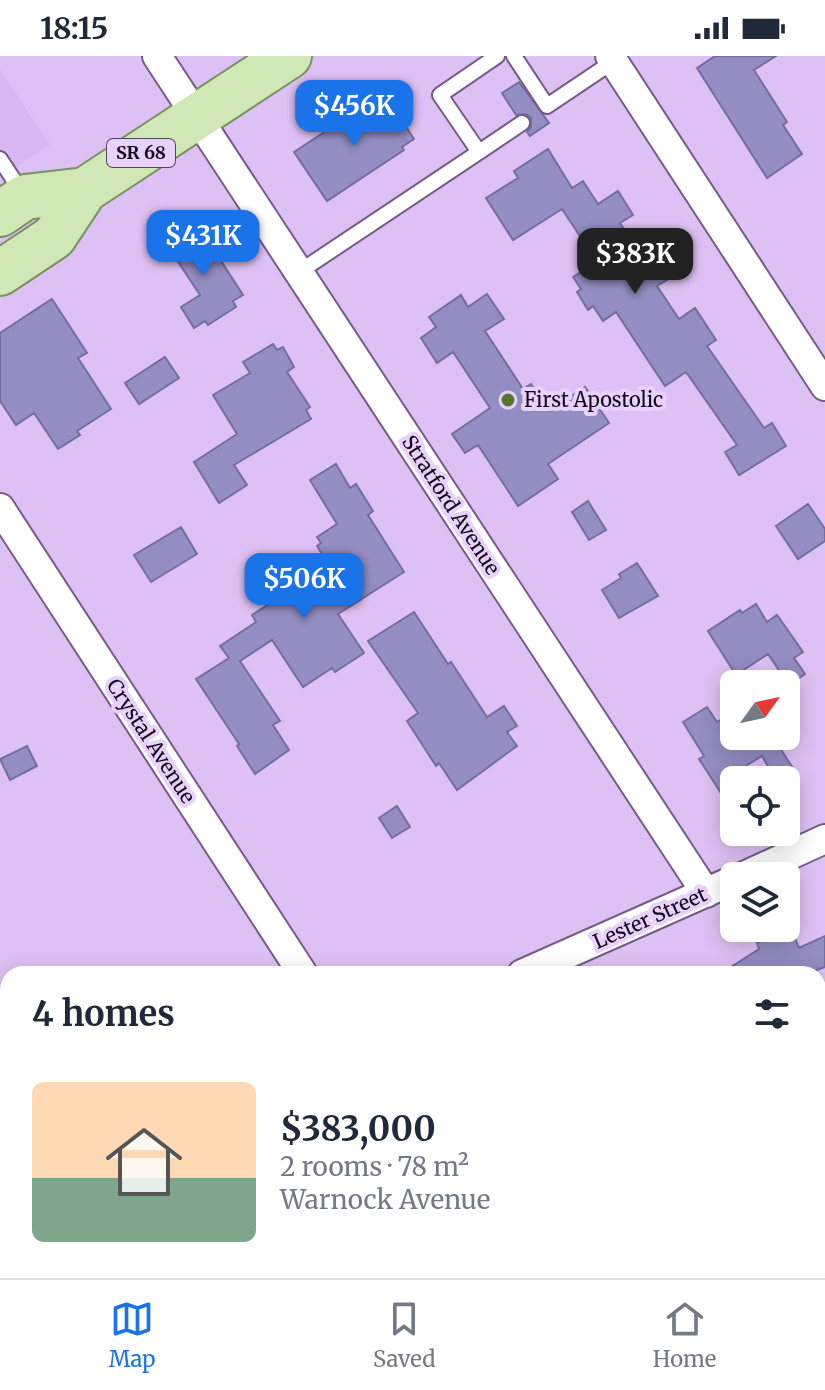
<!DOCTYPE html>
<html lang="en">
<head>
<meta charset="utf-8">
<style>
	body { margin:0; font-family:Merriweather,serif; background:#f6f6f7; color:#1f2937; height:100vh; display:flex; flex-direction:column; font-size:30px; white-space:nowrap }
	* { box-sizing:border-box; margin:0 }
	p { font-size:26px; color:#747a83 }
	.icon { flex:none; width:44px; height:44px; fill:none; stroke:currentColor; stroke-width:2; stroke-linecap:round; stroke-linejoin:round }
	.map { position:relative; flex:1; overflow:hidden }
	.side { position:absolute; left:0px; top:910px; width:826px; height:312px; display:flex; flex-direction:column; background:#fff; border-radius:24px 24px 0 0; box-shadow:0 4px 20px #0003 }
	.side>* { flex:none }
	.needle { width:52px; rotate:57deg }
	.fabs { position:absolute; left:720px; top:614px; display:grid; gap:16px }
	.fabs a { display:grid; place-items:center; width:80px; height:80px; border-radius:12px; background:#fff; box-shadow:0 4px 20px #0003; font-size:40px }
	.price { position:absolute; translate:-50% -68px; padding:0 18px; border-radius:16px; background:#1a73e8; color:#fff; font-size:26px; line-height:52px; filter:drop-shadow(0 2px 4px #0008) }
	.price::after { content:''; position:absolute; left:50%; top:48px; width:24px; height:18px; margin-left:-12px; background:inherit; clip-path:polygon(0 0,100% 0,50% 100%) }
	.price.current { background:#222; color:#fff }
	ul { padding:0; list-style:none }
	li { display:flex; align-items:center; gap:24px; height:200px; padding:0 32px }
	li+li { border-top:2px solid #e0e1e3 }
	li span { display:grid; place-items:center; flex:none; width:224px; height:160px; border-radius:12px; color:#555 }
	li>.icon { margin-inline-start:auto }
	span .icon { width:96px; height:96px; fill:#fffc; stroke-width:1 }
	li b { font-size:34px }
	h2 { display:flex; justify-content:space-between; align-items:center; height:96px; padding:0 32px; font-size:34px }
	.status { display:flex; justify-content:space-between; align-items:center; height:56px; padding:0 40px; background:#fff; direction:ltr }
	.status svg { height:22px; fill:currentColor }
	.tabs { display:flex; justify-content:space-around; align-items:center; height:112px; border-top:2px solid #e0e1e3; background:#fff; font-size:22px; color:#747a83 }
	.tabs a { display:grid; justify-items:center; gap:4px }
	.tabs .current { color:#1a73e8 }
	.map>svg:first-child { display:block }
</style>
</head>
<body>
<div class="status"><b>18:15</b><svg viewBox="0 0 49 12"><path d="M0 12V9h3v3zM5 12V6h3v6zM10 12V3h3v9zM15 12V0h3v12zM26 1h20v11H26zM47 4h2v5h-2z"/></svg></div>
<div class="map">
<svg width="825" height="1222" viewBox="0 0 825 1222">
	<rect width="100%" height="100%" fill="#dec1f4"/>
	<!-- built -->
	<path fill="#d8b7f1" d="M0,13L50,89L0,122Z"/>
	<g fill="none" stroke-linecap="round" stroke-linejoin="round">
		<!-- canal -->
		<path stroke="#619ad3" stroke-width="26" d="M818,1124L825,1118
			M696,1222L706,1214"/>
	</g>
	<!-- building -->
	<path fill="#948dc1" stroke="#746d9f" stroke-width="2" d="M715,0H776L754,14L787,66L783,69L802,98L767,122L697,12Z
		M519,26L549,67L530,80L527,76L531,71V62L526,58L516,59L502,37Z
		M377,46L381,52L390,46L414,83L402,91L404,94L327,145L294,96L361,52Z
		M548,93L572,132L583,125L598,148L618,135L633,159L620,167L646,206L658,198L672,221L657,230L679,263L695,252L716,284L707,290L764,372L772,367L786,390L739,419L725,396L737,389L686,316L665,330L616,256L603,265L593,250L588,254L577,236L581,233L573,221L597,206L562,153L513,184L486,142L518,122L514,115Z
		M183,166L205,200L214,194L243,239L233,245L236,251L208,269L205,265L194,272L181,251L200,239L161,180Z
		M487,238L504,263L485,275L523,333L531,328L549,355L585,331L609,367L548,408L558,423L518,450L478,389L465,397L452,378L490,352L453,296L437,307L421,282L436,271L429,261L461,239L468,251Z
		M52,243L87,297L78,302L111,353L77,375L80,379L58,393L34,357L16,369L0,345V277Z
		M273,288L277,294L283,291L294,311L287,316L310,351L306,354L311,363L234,409L247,429L219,447L194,406L237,378L213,339L250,317L243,306Z
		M165,301L179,322L139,348L125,327Z
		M336,408L350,432L356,428L373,455L368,459L404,516L338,558L364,597L335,616L332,612L303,631L272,584L240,605L280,665L273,669L289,694L255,718L237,690L239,688L196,623L229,602L220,590L256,566L252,559L329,509L317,490L321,487L317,481L337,468L310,424Z
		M588,445L606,474L589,484L572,456Z
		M808,448L825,473V485L798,503L776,470Z
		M181,471L197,498L151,526L134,499Z
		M637,507L658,540L619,562L602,534L621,522L619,518Z
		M756,548L767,566L777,559L803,596L794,602L805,618L789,629L768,598L736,619L708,575L740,554L742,557Z
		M414,556L448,608L451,606L487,661L504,650L517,670L507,676L517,690L457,734L439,707L436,710L407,665L418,657L368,585Z
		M707,651L717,666L734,656V680H793L778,689L796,717L784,724H776L762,700L734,717V757L699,703L704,700L683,666Z
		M27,690L37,710L10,724L0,703Z
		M397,750L410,771L392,782L379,762Z
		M791,873L799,892L825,880V911L806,918H720L759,893L757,887Z"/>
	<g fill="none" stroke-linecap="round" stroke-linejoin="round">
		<!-- lane casing -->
		<g stroke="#765b89" stroke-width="18">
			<path id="lane" d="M514,0L547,50L614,5
				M479,96L522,67
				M0,103L23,138
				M299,216L479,96L440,39L497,0"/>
		</g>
		<!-- street casing -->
		<g stroke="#765b89" stroke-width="32">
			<path id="street" d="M157,0L706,837
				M610,0L825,330
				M0,452L303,918
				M744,820L825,783
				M522,918L734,824
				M0,1100L8,1112
				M0,1187L8,1182
				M495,1214L500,1222"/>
		</g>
		<!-- primary casing -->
		<g stroke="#799061" stroke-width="48">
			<path id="primary" d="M0,158L25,141L85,134
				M0,217L54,181L85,134L289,0"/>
		</g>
		<!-- lane -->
		<use href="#lane" stroke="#fff" stroke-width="14"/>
		<!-- street -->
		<use href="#street" stroke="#fff" stroke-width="28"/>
		<!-- primary -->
		<use href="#primary" stroke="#d0e8b6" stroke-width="44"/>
	</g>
	<!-- markers -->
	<circle fill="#54752d" stroke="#e8d1fa" stroke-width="3" cx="508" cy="344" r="8"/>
	<g text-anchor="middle" stroke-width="8" stroke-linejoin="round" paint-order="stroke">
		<!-- shield labels -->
		<rect fill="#e8d1fa" stroke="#54455e" stroke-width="2" x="107" y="83" width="68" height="28" rx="6"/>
		<g font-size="18" font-weight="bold" fill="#14091b">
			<text x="141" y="103">SR 68</text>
		</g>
		<!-- poi labels -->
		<g font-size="20" fill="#14091b" stroke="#e8d1fa" text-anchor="start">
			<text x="524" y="351">First Apostolic</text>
		</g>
		<!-- street labels -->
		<g font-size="20" fill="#14091b" stroke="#e8d1fa">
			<text transform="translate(451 449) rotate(57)" y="7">Stratford Avenue</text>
			<text transform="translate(151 685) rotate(57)" y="7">Crystal Avenue</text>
			<text transform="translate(650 862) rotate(-24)" y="7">Lester Street</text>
		</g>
	</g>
</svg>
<div class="fabs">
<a><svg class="needle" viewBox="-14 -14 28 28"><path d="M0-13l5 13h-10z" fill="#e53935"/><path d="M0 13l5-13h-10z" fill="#747a83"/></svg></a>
<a><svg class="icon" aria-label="locate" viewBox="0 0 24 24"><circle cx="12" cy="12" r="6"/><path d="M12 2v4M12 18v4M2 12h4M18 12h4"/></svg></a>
<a><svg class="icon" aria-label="layers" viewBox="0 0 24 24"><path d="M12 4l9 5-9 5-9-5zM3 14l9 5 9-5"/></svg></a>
</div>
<b class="price" style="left:354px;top:92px">$456K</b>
<b class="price" style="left:203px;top:222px">$431K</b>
<b class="price current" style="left:635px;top:240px">$383K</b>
<b class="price" style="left:304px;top:565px">$506K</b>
<section class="side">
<h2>4 homes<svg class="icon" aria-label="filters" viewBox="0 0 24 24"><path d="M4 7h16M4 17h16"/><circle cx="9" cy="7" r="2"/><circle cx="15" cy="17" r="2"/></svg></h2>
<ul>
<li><span style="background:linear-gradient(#ffd9b3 60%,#7fa58c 0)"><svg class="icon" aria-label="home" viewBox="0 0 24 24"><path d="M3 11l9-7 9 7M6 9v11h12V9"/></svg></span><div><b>$383,000</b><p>2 rooms · 78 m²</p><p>Warnock Avenue</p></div></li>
</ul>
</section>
</div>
<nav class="tabs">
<a class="current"><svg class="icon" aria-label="map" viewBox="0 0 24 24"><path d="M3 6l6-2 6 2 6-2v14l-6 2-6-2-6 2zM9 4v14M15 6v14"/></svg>Map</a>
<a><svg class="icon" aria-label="saved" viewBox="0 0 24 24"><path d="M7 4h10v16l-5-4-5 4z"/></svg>Saved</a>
<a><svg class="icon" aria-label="home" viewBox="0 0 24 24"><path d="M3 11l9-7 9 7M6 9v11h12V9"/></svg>Home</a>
</nav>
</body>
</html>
